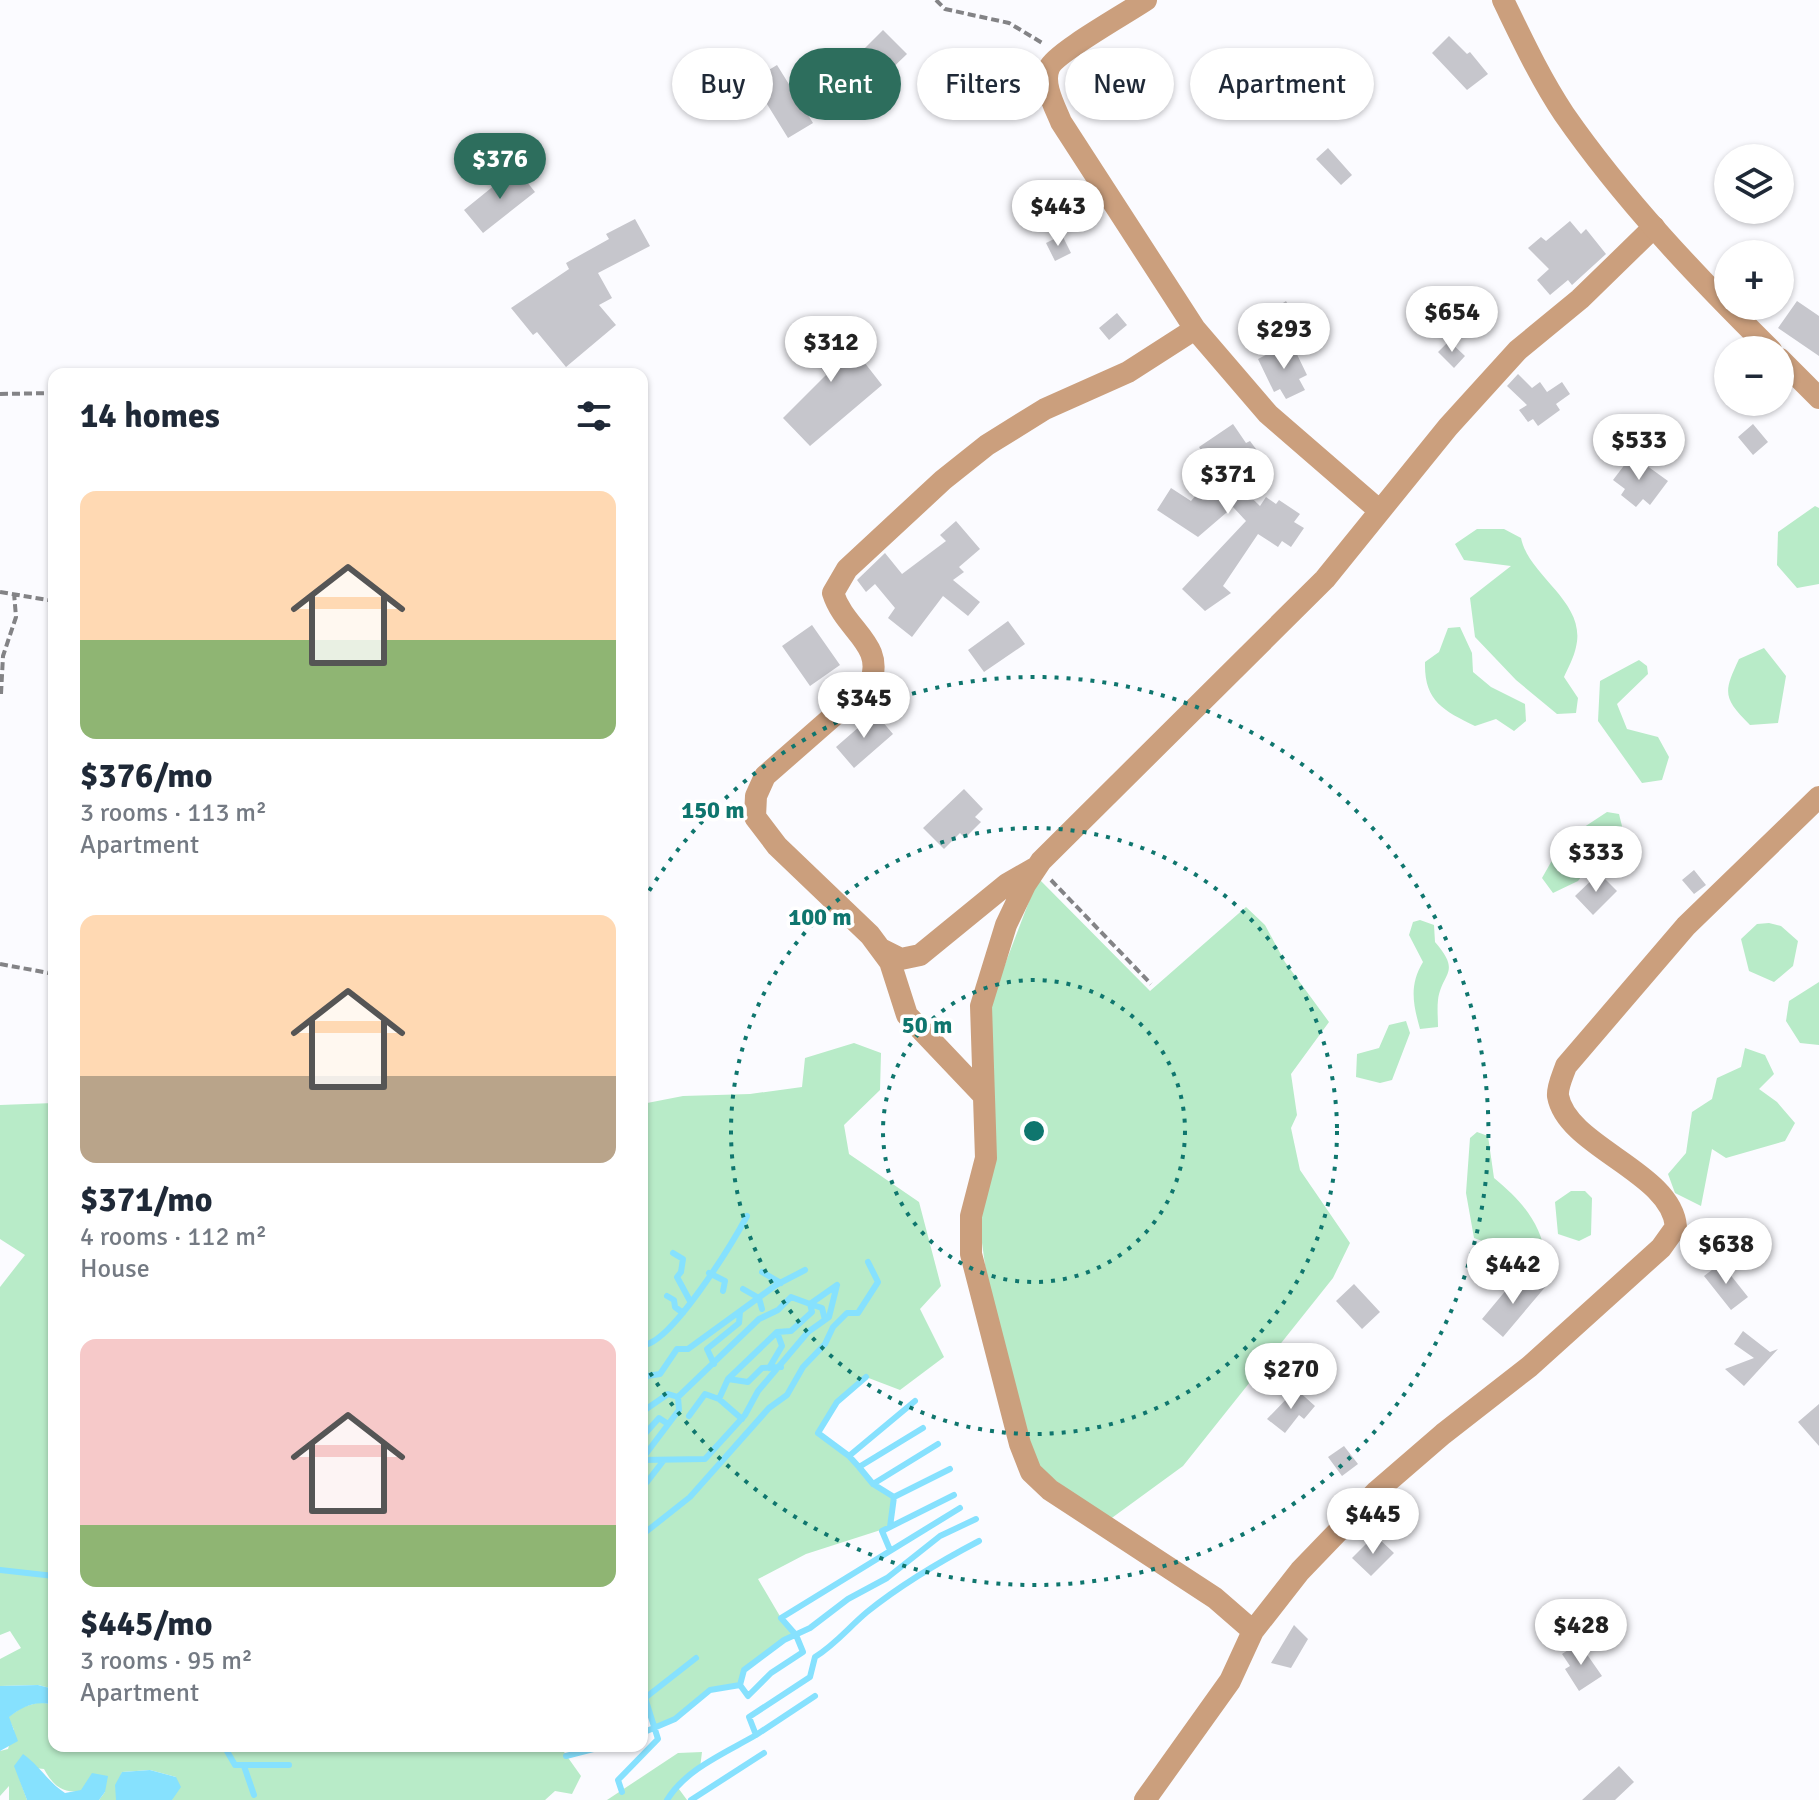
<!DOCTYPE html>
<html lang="en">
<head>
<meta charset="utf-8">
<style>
	body { margin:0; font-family:Signika,sans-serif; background:#f2f2f3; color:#1f2937; height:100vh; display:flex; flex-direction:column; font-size:30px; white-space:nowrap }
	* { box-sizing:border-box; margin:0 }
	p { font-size:26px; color:#747a83 }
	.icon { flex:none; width:44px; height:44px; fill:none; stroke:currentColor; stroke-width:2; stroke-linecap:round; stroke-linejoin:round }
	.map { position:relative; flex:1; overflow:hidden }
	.details { position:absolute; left:48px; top:368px; width:600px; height:1384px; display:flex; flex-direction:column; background:#fff; border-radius:16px; box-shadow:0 2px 6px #0004 }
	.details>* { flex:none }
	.top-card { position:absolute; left:672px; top:48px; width:760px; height:72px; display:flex; gap:16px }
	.buttons { position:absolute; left:1714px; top:144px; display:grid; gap:16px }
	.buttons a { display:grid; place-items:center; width:80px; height:80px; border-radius:50%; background:#fff; box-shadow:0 2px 6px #0004; font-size:40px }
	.price { position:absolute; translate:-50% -68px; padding:0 18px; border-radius:28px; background:#fff; color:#222; font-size:26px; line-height:52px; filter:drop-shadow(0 2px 4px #0008) }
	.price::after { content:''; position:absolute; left:50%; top:48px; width:24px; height:18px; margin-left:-12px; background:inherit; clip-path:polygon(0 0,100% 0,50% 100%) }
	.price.selected { background:#2d6e5d; color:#fff }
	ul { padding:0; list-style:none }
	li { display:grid; align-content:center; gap:16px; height:424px; padding:0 32px }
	li span { display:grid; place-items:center; height:248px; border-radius:16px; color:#555 }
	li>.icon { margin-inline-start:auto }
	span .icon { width:144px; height:144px; fill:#fffc; stroke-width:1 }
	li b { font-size:34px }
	h2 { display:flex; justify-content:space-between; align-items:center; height:96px; padding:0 32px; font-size:34px }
	.tag { padding:0 28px; border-radius:36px; background:#fff; box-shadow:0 2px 6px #0004; font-size:28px; line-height:72px }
	.tag.selected { background:#2d6e5d; color:#fff }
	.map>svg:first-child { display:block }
</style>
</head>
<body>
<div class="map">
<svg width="1819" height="1800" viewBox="0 0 1819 1800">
	<rect width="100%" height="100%" fill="#fbfbff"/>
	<!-- green -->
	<path fill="#b8ebc8" d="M1815,506L1819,508V584L1797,588L1777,565L1778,532Z
		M1477,529H1504L1521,538C1529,577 1587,602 1576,647C1574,657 1568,668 1564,677L1578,698L1576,713L1557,714L1516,680L1475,637L1470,598L1511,566L1464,560L1455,544Z
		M1460,627L1472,653L1473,672L1491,687L1525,704L1526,721L1514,731L1496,719L1475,726C1443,710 1424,701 1425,662L1439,652L1448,628Z
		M1764,648L1786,676L1778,723L1750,725C1723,698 1723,693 1739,659Z
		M1639,660L1647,666L1648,674L1617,704L1627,729L1658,737L1669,757L1662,780L1642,783L1598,721L1600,681Z
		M1607,812L1619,814L1622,826L1618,840L1600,852L1578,881L1553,893L1542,878L1563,841Z
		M1038,878L1150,991L1246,907L1265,925L1285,962L1329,1022L1291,1074L1297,1115L1291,1128L1300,1170L1350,1243L1333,1278L1183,1466L1109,1520L1036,1466L987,1280L978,1213L986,1014Z
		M1420,920L1434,925L1435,942C1462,973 1442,972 1438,1000C1437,1009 1438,1018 1438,1027L1420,1029C1413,1004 1409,985 1423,962L1409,935L1413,922Z
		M1769,923L1781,926L1798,941L1793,966L1774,982L1749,971L1741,939L1757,924Z
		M1819,982V1045L1800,1043L1786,1021L1789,1001Z
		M1406,1021L1410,1033L1392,1080L1380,1083L1356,1077L1357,1054L1379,1048L1389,1025Z
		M854,1043L881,1053L880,1090L844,1125L849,1154L919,1202L941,1286L920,1309L944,1357L900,1390L866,1377L837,1402L818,1433L849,1456L873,1484L894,1497L890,1527L806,1554L758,1579L781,1618L796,1635L744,1670L740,1685L710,1690L675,1719L656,1727L642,1709V1104L683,1096L750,1094L802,1087L805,1058Z
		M1745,1048L1765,1055L1774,1074L1759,1089L1777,1102L1795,1123L1785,1141L1726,1158L1712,1149L1701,1206L1675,1193L1668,1174L1686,1153L1692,1112L1712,1099L1717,1078L1741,1067Z
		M54,1103V1689L38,1685L0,1686V1659L21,1648L10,1631L0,1635V1287L25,1255L0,1239V1105Z
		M1477,1132L1488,1136L1494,1178C1523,1202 1540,1222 1547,1260L1538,1262L1474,1238L1466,1193L1470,1138Z
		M1571,1191H1585L1592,1198L1591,1235L1579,1241L1558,1234L1555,1202Z
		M40,1702L54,1705V1746H526L564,1752L581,1776L572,1794L555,1791L545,1800H172L176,1777L150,1770L122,1772L116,1800H99L105,1792C73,1789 61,1800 44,1769L15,1766L27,1800H9V1786L0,1796V1751L8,1749L14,1730L8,1717L23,1707Z
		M702,1752L700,1768L676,1785L687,1800H607L678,1753Z"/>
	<!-- water -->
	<path fill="#86e1fe" d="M38,1685L54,1689V1705C35,1700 24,1706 9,1717L18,1741L0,1751V1686Z
		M23,1754C40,1766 48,1782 65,1793L81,1790L92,1773L108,1776L105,1792L99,1800H27L14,1766Z
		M150,1770L176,1777L181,1787L172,1800H116L115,1785L122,1772Z"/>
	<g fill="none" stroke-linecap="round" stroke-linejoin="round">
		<!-- stream -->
		<path stroke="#86e1fe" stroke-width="6" d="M673,1253L683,1259L681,1272L677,1277L690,1301
			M762,1272L781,1283
			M709,1273L725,1281L723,1291
			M743,1289L759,1298L762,1309
			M667,1296L674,1300L675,1307L683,1313
			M642,1345C670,1346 733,1242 747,1216
			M714,1364L707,1349L739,1323L740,1312
			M769,1368L782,1346L777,1332
			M728,1379L748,1382L762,1368L781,1367
			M642,1384L647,1376L660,1374L677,1349H688L776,1285L805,1270
			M719,1399L742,1419
			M642,1412L668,1394L678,1397
			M689,1416L705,1394L719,1399L728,1379L777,1332L791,1331L812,1312L810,1304L822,1308L825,1320
			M642,1437L659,1418L668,1424
			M849,1456L818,1433L837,1402L866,1377
			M642,1459L679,1410L678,1397L759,1319L778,1310L791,1297L810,1304L837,1285
			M642,1460L705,1459L745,1415L758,1391L808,1332L829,1317L837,1285
			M859,1467L849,1456L915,1401
			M647,1482L664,1460
			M873,1484L859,1467L923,1428
			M894,1497L873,1484L938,1444
			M890,1527L894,1497L950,1469
			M642,1535L690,1497L769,1408L787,1395L803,1367L825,1344L833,1327L847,1313H858L878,1282L868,1262
			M890,1550L882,1531L954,1495
			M0,1570L54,1576
			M740,1685L748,1696L771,1673L803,1652L796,1635L781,1618L960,1508
			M642,1733L675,1719L710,1690L740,1685L744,1670L784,1640L810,1628L848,1599L887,1578L940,1536L976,1519
			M756,1735L815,1696
			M224,1746L235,1765H289
			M566,1756L605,1746
			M244,1766L254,1795
			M622,1792L618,1780L658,1739L645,1698L696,1658
			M667,1800C686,1769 725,1753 756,1735L749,1717L810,1677L815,1657C836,1644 849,1627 867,1612C903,1583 939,1562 979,1541
			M691,1800L764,1753"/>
	</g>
	<!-- building -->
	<path fill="#c6c6cc" d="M883,30L907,54L882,78L858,55Z
		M1449,36L1467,54L1470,52L1488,74L1467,90L1432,53Z
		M777,65L813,123L788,138L752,80Z
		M1328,148L1352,175L1341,185L1316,159Z
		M516,168L535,192L483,233L464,210Z
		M635,219L650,246L598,273L612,298L599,305L616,325L566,367L537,332L533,335L511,308L569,269L566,263L609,239L606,234Z
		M1570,221L1581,234L1586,229L1606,254L1572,285L1568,280L1550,295L1537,280L1549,269L1528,248L1541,237L1546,241Z
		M1062,235L1071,253L1055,261L1046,243Z
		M1286,301L1297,320L1277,332L1266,314Z
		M1797,301L1819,316V356L1778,328Z
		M1117,313L1127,325L1109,340L1099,328Z
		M826,319L833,329L836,326L882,385L810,446L783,418L826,375L800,338Z
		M1449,341L1465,356L1454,368L1438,352Z
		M1291,342L1307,375L1299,379L1305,390L1286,399L1280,389L1274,392L1258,359Z
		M1518,374L1532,388L1540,382L1547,392L1562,382L1570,394L1556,404L1560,410L1538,426L1533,419L1528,422L1519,410L1527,405L1507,386Z
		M1233,424L1246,443L1250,441L1259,453L1228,475L1260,506L1266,497L1276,504L1279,500L1300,514L1294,522L1304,528L1291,547L1282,541L1278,547L1258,534L1223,586L1231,593L1205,611L1182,589L1246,521L1233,507L1198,537L1157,510L1171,488L1191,501L1212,476L1208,470L1212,467L1199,447Z
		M1753,424L1768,442L1753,455L1738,437Z
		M1632,455L1668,481L1650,505L1643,499L1636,507L1621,495L1625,489L1613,480Z
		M956,521L980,549L959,567L964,572L953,580L980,602L968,616L943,596L912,637L888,618L895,608L875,584L866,592L857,580L885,553L902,574L946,541L940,535Z
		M1008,621L1025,644L984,672L968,650Z
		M812,625L840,665L810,686L782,646Z
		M875,713L893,734L854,768L836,747Z
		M964,789L983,809L975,817L981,822L965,838L960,833L944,849L923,828Z
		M1694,870L1706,885L1694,894L1682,880Z
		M1599,873L1617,891L1593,915L1575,896Z
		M1721,1263L1748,1297L1731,1310L1704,1276Z
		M1533,1275L1546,1286L1503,1337L1482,1319L1507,1289L1516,1296Z
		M1354,1284L1380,1312L1362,1329L1336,1301Z
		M1743,1331L1770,1352L1778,1349L1744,1386L1725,1369L1754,1358L1734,1344Z
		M1296,1389L1315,1406L1304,1419L1299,1415L1285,1433L1267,1419Z
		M1819,1404V1446L1798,1422Z
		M1344,1446L1358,1464L1342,1476L1328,1457Z
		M1375,1535L1394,1553L1371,1576L1352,1558Z
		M1294,1625L1308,1639L1291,1668L1271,1663Z
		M1579,1643L1602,1676L1579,1691L1565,1669L1570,1666L1562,1654Z
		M1619,1766L1634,1782L1615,1800H1582Z"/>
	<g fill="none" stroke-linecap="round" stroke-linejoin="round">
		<!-- path -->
		<path stroke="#838386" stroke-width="4" stroke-dasharray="8 4" stroke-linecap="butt" d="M936,0L945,9L1009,23L1044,44
			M0,394L54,393
			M0,592L54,601
			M1,694L3,656L16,617L14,593
			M1051,880L1151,984
			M0,964L54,974"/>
		<!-- minor -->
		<path stroke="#cb9f7d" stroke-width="22" d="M1146,0C1127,13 1055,53 1049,68C1042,84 1055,107 1061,122L1195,329L1268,414L1380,511
			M881,949L901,959L920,955L1007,884L1035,868
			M984,1096L907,1015L890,962L870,935L777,846L755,817L756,796L765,776L870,684C886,644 845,631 833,593L847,569L943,480L987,445L1045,409L1128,372L1195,329
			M1253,1631L1215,1598L1050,1490L1031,1472L1020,1444L971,1254V1216L986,1158L981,1006L1006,925L1025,885L1041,861L1325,579L1448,427L1518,350L1580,299L1654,227
			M1145,1800L1230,1681L1253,1631L1300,1571L1377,1491L1443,1434L1529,1367L1661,1248L1676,1227C1672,1172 1567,1147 1558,1096C1557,1087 1563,1075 1566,1066L1686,926L1819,797"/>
		<!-- tertiary -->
		<path stroke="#cb9f7d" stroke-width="22" d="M1503,0C1522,39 1540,78 1564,114C1623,199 1697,277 1771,350
			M1780,359L1819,398"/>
	</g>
	<!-- distance rings -->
	<g fill="none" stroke="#0f766e" stroke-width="4" stroke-dasharray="4 8">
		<circle cx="1034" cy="1131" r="151"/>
		<circle cx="1034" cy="1131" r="303"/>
		<path d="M643 901A454 454 0 1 1 643 1361"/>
	</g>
	<circle cx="1034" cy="1131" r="12" fill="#0f766e" stroke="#fff" stroke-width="4"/>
	<g font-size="24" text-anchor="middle" font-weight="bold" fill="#0f766e" stroke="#fff" stroke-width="7" stroke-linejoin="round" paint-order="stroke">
		<text x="713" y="818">150 m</text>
		<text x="820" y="925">100 m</text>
		<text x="927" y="1033">50 m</text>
	</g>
</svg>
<div class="buttons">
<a><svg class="icon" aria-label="layers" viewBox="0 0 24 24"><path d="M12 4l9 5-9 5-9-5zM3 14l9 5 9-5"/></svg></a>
<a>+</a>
<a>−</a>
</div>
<b class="price selected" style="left:500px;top:201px">$376</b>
<b class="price" style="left:1058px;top:248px">$443</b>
<b class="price" style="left:1452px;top:354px">$654</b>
<b class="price" style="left:1284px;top:371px">$293</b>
<b class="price" style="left:831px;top:384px">$312</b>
<b class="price" style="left:1639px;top:482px">$533</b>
<b class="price" style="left:1228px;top:516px">$371</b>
<b class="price" style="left:864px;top:740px">$345</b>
<b class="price" style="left:1596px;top:894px">$333</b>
<b class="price" style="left:1726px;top:1286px">$638</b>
<b class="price" style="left:1513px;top:1306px">$442</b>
<b class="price" style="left:1291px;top:1411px">$270</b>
<b class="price" style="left:1373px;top:1556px">$445</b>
<b class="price" style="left:1581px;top:1667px">$428</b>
<div class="top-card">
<a class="tag">Buy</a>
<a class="tag selected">Rent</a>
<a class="tag">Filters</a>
<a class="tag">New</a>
<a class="tag">Apartment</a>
</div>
<section class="details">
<h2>14 homes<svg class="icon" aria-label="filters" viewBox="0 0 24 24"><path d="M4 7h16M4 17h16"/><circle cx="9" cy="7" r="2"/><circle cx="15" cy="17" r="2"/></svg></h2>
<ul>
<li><span style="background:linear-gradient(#ffd9b3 60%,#8fb573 0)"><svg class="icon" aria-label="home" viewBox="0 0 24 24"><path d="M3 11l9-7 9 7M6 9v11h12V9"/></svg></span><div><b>$376/mo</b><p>3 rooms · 113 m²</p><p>Apartment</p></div></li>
<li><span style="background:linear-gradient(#ffd9b3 65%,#b9a48a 0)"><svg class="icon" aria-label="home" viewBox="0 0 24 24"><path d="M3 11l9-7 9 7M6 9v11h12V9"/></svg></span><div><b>$371/mo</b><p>4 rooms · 112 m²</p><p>House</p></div></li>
<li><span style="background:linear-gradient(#f6c9c9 75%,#8fb573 0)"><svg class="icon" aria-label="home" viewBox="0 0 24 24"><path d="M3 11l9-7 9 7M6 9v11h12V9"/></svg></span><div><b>$445/mo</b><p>3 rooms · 95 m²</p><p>Apartment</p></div></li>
</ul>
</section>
</div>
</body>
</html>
